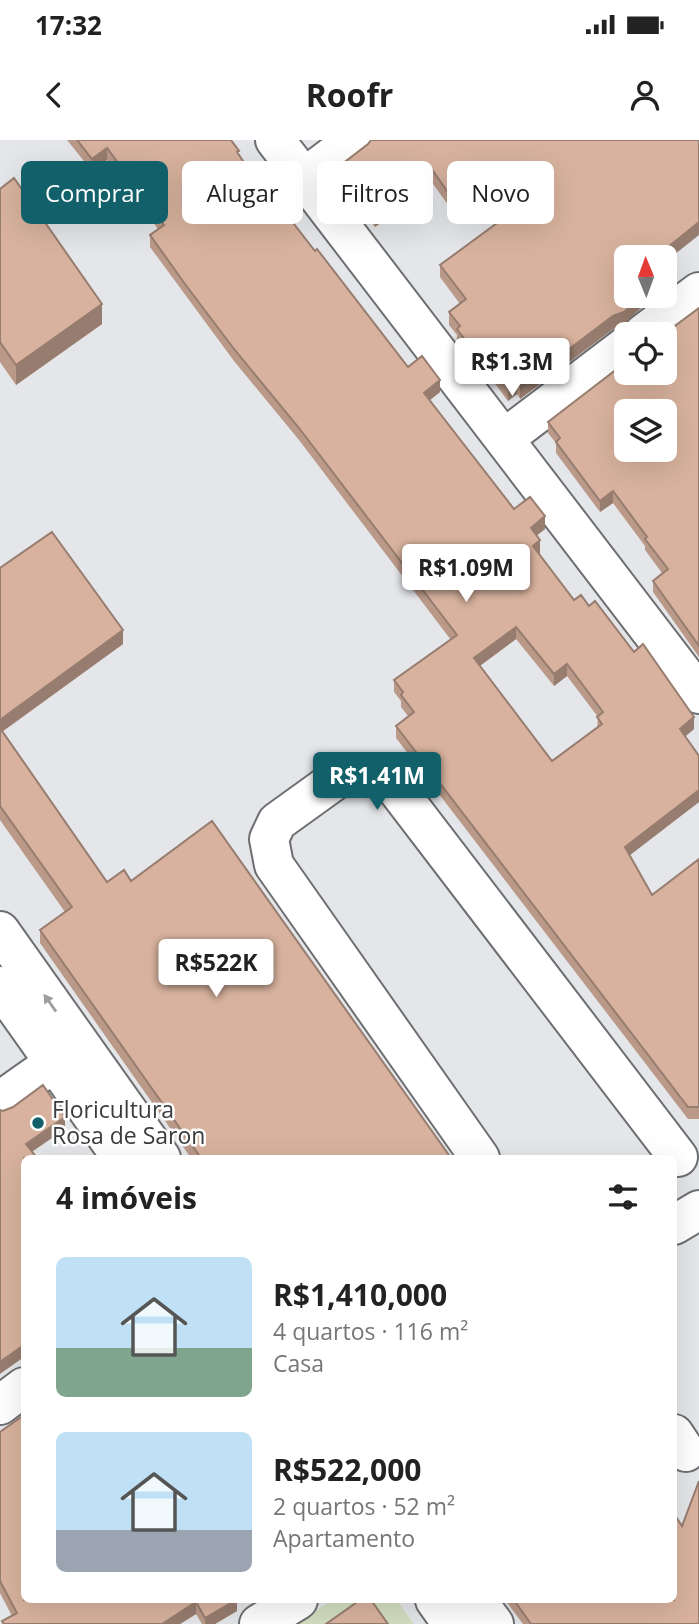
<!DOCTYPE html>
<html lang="pt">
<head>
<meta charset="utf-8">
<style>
	body { margin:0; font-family:"Open Sans",sans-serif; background:#f2f2f2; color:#222; height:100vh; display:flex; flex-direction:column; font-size:26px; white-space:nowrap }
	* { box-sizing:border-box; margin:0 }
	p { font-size:23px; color:#767676 }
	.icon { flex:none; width:38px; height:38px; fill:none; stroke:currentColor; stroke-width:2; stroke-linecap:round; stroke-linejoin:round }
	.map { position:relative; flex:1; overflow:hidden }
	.sheet { position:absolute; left:21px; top:1015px; width:656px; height:448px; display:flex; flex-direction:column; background:#fff; border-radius:10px; box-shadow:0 7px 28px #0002 }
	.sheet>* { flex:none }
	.hud { position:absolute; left:21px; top:21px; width:658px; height:63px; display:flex; gap:14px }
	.needle { width:46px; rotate:359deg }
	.controls { position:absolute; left:614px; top:105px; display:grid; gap:14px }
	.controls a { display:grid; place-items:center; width:63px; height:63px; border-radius:10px; background:#fff; box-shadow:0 7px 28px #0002; font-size:35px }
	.price { position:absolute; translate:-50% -60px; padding:0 16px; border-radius:7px; background:#fff; color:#222; font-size:23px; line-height:46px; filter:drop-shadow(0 2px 4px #0008) }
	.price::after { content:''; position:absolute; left:50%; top:42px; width:21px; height:16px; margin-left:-10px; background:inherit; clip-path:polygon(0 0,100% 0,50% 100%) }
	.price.on { background:#12606a; color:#fff }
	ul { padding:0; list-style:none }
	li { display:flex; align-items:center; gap:21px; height:175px; padding:0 35px }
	li span { display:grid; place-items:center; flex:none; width:196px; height:140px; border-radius:10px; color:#555 }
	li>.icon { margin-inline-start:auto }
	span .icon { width:84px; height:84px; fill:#fffc; stroke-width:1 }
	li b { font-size:30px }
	h2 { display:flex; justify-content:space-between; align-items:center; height:84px; padding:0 35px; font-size:30px }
	.chip { padding:0 24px; border-radius:10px; background:#fff; box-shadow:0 7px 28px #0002; font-size:24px; line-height:63px }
	.chip.on { background:#12606a; color:#fff }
	.status { display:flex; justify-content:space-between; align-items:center; height:49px; padding:0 35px; background:#fff; direction:ltr }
	.status svg { height:19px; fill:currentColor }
	header { display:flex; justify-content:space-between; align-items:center; height:91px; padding:0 35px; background:#fff; font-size:32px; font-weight:700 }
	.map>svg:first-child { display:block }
</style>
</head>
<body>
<div class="status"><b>17:32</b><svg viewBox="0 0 49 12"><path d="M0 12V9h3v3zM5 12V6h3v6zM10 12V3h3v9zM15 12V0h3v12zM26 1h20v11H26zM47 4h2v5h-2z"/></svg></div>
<header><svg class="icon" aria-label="back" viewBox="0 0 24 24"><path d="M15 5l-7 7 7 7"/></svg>Roofr<svg class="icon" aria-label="person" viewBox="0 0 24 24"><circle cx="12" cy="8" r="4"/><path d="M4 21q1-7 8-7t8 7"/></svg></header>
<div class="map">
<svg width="699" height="1484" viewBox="0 0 699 1484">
	<rect width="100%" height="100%" fill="#e4e6e9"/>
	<!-- green -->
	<path fill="#d3dec0" d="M333,1460H397L414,1484H292Z"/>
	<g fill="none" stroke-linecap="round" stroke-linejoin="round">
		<!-- minor casing -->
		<g stroke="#6d6f71" stroke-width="42">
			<path id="minor" d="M275,0L699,554
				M304,38L354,0
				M643,194L699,152
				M505,298L626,206
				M0,791L161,1018
				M0,846L122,1018
				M0,961L75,908
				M480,1018L274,725L269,699L277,682L345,633H365L379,636L392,643L678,1017
				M674,1085L699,1070
				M0,1265L24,1247
				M674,1294L686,1312
				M435,1460L452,1484
				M476,1460L494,1484
				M259,1484L298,1460"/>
		</g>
		<!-- minor -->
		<use href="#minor" stroke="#fff" stroke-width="38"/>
	</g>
	<!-- wall -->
	<path fill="#ba9988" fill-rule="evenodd" d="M67,0H231L239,15L245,33L274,70L315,111L408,227L440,252L430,260L514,369L545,389L537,395L540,413H539L574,460L589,466L634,512L694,589L685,596L699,616V662L629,715L652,755L699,719V979H688L396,598V586L408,576L401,567V561L394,552V540L451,500L299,300L234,221L150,107V95L158,89L107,20L92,31ZM516,499L554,546L567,536L598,577L597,588L552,621L480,526Z
		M699,0L668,119L671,137L626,156H645L641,158V168L624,184L613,189L520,259L517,254L508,261L479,222L475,225L457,201V195L449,185V172L460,164L440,137V125L513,71L488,37L449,66L433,44L375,87L337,40V28Z
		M0,49L102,184L16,245L0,222Z
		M699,168V517L653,452V441L662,433L645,410V406L613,363L600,372L556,313V303L548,293V282Z
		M0,428L123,504L2,592L107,742L131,741L451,1018H191L40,803V790L65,772L0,680Z
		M0,1292L24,1460H237V1471L215,1484H202L196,1474L180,1484H2V1481L12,1476L0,1453Z
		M505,1460H674L699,1484H523Z"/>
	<!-- shaded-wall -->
	<path fill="#977d6f" d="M107,8V20L92,31V19Z
		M488,24V37L449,66V54Z
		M433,31V44L375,87V75Z
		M699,82V95L665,122L662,112Z
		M671,124V137L665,141V128Z
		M637,156H645L641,158V168L624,184L613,189L520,259V246Z
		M102,164V184L16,245V225Z
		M479,210V222L475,225V213Z
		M440,240V252L424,265V253Z
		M517,242V254L508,261V248Z
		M613,351V363L600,372V361Z
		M545,376V389L531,400V388Z
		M540,400V413L533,418V406Z
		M516,487V499L474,530V518Z
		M123,490V504L0,593V580Z
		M567,524V536L554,546V534Z
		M694,577V589L680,601V589Z
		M699,650V662L625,719V707Z
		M65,977V989L26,1016V1004Z
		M24,1205V1217L0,1234V1222Z
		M237,1460V1471L215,1484H205V1478Z
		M196,1462V1474L180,1484H162Z"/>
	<!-- building -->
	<path fill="#d8b29e" stroke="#977d6f" stroke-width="2" fill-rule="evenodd" d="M77,0H231L239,11L237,12L245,24L241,27L274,70L280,66L315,111L317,109L408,227L422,216L440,240L424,253L514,369L530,357L545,376L531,388L540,400L533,406L574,460L581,455L589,466L595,461L634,512L643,504L694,577L680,589L699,616V650L625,707L652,755L699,719V967H688L396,586L414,572L401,555L403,552L394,540L457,495L299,288L234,209L185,144L150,95L164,85L107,8L92,19ZM516,487L554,534L567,524L603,572L597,577L602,584L552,621L474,518Z
		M371,0H699V82L662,112L671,124L665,128V117H626V156H641L624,172L613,176L520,246L517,242L508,248L479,210L475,213L457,189L460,186L449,172L466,159L440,125L519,67L488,24L449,54L433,31L375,75L337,28L368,4Z
		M14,38L102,164L16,225L0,202V49Z
		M699,168V506L653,441L668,429L645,399L647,397L613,351L600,361L556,302L560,298L548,282L626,222V233H665V194H664ZM626,271H665V310H626Z
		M52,392L123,490L0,580V428Z
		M0,588L107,742L124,730L131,741L212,681L451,1018H201L40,790L72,767L0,666Z
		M43,945L65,977L26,1004L37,1018H24V1205L0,1222V970L3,971L13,967Z
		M24,1275V1460H236L205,1478L196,1462L162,1484H4L2,1481L17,1473L0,1441V1292Z
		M699,1341V1483L697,1484H531L514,1460H674V1374L682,1386Z
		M360,1460H371L388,1484H326Z"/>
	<!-- one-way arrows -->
	<defs><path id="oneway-solid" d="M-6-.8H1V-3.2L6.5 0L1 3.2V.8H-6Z" transform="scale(1.75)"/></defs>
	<use fill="#9d9e9e" href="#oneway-solid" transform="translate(50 863) rotate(-125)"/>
	<!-- markers -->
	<circle fill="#12606a" stroke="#fff" stroke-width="2.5" cx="38" cy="983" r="7"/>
	<g text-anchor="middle" stroke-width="5" stroke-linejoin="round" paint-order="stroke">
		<!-- poi labels -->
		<g font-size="23" fill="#3b3c3d" stroke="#fff" text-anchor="start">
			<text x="52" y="978">Floricultura<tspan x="52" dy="26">Rosa de Saron</tspan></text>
		</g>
	</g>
</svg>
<div class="controls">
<a><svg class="needle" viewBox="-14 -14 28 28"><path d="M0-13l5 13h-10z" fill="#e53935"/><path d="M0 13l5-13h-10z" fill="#767676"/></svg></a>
<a><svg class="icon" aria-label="locate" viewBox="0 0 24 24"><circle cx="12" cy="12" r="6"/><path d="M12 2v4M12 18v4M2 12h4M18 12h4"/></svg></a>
<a><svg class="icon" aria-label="layers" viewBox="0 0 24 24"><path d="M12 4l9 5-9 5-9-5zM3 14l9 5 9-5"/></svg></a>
</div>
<b class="price" style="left:512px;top:258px">R$1.3M</b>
<b class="price" style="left:466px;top:464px">R$1.09M</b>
<b class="price on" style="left:377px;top:672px">R$1.41M</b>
<b class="price" style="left:216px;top:859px">R$522K</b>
<div class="hud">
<a class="chip on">Comprar</a>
<a class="chip">Alugar</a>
<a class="chip">Filtros</a>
<a class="chip">Novo</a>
</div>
<section class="sheet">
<h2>4 imóveis<svg class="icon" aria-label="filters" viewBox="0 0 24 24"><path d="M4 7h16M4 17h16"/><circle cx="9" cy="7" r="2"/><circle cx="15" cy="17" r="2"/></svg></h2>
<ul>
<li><span style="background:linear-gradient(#bfe0f5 65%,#7fa58c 0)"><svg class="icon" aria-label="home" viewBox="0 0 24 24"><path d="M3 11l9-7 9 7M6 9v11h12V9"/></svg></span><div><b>R$1,410,000</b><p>4 quartos · 116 m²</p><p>Casa</p></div></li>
<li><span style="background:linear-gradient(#bfe0f5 70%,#9aa5b1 0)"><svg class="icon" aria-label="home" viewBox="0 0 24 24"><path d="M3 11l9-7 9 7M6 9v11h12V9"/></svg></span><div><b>R$522,000</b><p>2 quartos · 52 m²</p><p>Apartamento</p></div></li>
</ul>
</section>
</div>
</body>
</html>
